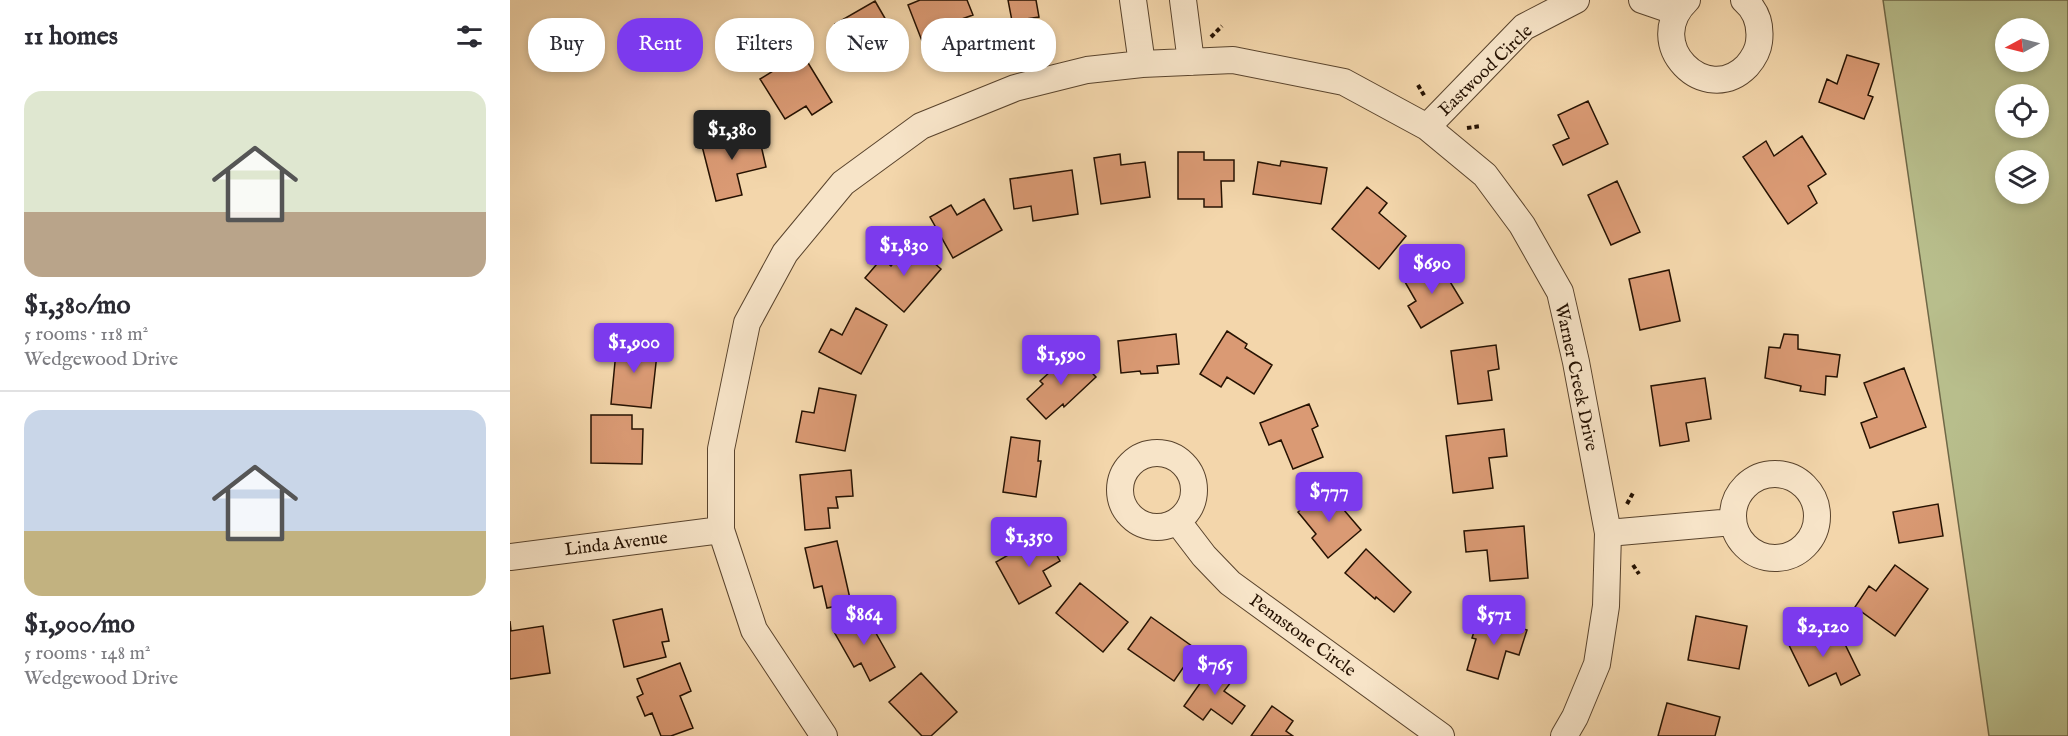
<!DOCTYPE html>
<html lang="en">
<head>
<meta charset="utf-8">
<style>
	body { margin:0; font-family:"IM FELL English",serif; background:#f2f2f3; color:#2b2b33; height:100vh; display:flex; flex-direction:column; font-size:22px; white-space:nowrap }
	* { box-sizing:border-box; margin:0 }
	p { font-size:20px; color:#7c7c81 }
	.icon { flex:none; width:33px; height:33px; fill:none; stroke:currentColor; stroke-width:2; stroke-linecap:round; stroke-linejoin:round }
	.map { position:relative; flex:1; overflow:hidden }
	.side { display:flex; flex-direction:column; background:#fff; width:510px }
	.side>* { flex:none }
	.top-card { position:absolute; left:18px; top:18px; width:570px; height:54px; display:flex; gap:12px }
	.needle { width:39px; rotate:263deg }
	.fabs { position:absolute; left:1485px; top:18px; display:grid; gap:12px }
	.fabs a { display:grid; place-items:center; width:54px; height:54px; border-radius:50%; background:#fff; box-shadow:0 3px 9px #0003; font-size:30px }
	.price { position:absolute; translate:-50% -51px; padding:0 14px; border-radius:6px; background:#7c3aed; color:#fff; font-size:20px; line-height:39px; filter:drop-shadow(0 2px 3px #0008) }
	.price::after { content:''; position:absolute; left:50%; top:36px; width:18px; height:14px; margin-left:-9px; background:inherit; clip-path:polygon(0 0,100% 0,50% 100%) }
	.price.active { background:#222; color:#fff }
	ul { padding:0; list-style:none }
	li { display:grid; align-content:center; gap:12px; height:318px; padding:0 24px }
	li+li { border-top:2px solid #e1e1e2 }
	li span { display:grid; place-items:center; height:186px; border-radius:18px; color:#555 }
	li>.icon { margin-inline-start:auto }
	span .icon { width:108px; height:108px; fill:#fffc; stroke-width:1 }
	li b { font-size:26px }
	h2 { display:flex; justify-content:space-between; align-items:center; height:72px; padding:0 24px; font-size:26px }
	.chip { padding:0 21px; border-radius:24px; background:#fff; box-shadow:0 3px 9px #0003; font-size:21px; line-height:54px }
	.chip.active { background:#7c3aed; color:#fff }
	main { display:flex; flex:1; min-height:0 }
	.map>svg:first-child { display:block }
</style>
</head>
<body>
<main>
<section class="side">
<h2>11 homes<svg class="icon" aria-label="filters" viewBox="0 0 24 24"><path d="M4 7h16M4 17h16"/><circle cx="9" cy="7" r="2"/><circle cx="15" cy="17" r="2"/></svg></h2>
<ul>
<li><span style="background:linear-gradient(#dfe7d0 65%,#b9a48a 0)"><svg class="icon" aria-label="home" viewBox="0 0 24 24"><path d="M3 11l9-7 9 7M6 9v11h12V9"/></svg></span><div><b>$1,380/mo</b><p>5 rooms · 118 m²</p><p>Wedgewood Drive</p></div></li>
<li><span style="background:linear-gradient(#c9d6e8 65%,#c2b280 0)"><svg class="icon" aria-label="home" viewBox="0 0 24 24"><path d="M3 11l9-7 9 7M6 9v11h12V9"/></svg></span><div><b>$1,900/mo</b><p>5 rooms · 148 m²</p><p>Wedgewood Drive</p></div></li>
</ul>
</section>
<div class="map">
<svg width="1558" height="736" viewBox="0 0 1558 736">
	<rect width="100%" height="100%" fill="#f3d6ab"/>
	<filter id="stains"><feTurbulence type="fractalNoise" baseFrequency=".00333" numOctaves="4"/><feColorMatrix values="0 0 0 0 .2 0 0 0 0 .09 0 0 0 0 .02 0 0 0 .5 -.17"/></filter>
	<radialGradient id="worn" r=".72"><stop offset=".6" stop-color="#630" stop-opacity="0"/><stop offset="1" stop-color="#630" stop-opacity=".3"/></radialGradient>
	<!-- green -->
	<path fill="#b8be8c" stroke="#6f6847" stroke-width="1.5" fill-rule="evenodd" d="M1373,0H1558V736H1479ZM1496,28H1528V62H1496ZM1496,94H1528V128H1496ZM1496,160H1528V194H1496Z"/>
	<!-- building -->
	<path fill="#da9a74" stroke="#261202" stroke-width="1.5" d="M410,0H457L463,15L449,20L453,30L414,46L398,5Z
		M498,0H526L529,17L502,21Z
		M365,1L391,46L364,62L356,48L343,56L325,24Z
		M292,53L322,102L302,115L296,106L275,119L250,79Z
		M1337,55L1369,64L1358,95L1363,97L1354,119L1309,102L1317,79L1327,84Z
		M1078,101L1098,144L1053,165L1043,145L1059,138L1048,115Z
		M247,128L256,167L227,174L232,195L206,201L191,142Z
		M1292,136L1316,174L1298,186L1307,203L1278,224L1233,157L1256,141L1264,156Z
		M668,152H694V160H724V181H711L712,207H694V199H668Z
		M610,154L611,165L635,162L640,197L591,204L584,158Z
		M771,161L817,168L811,204L743,194L748,162L770,166Z
		M562,170L568,214L523,221L521,206L504,209L500,179Z
		M1107,181L1130,232L1101,245L1078,195Z
		M857,187L877,203L869,213L896,236L869,269L822,229Z
		M474,199L492,230L443,258L420,217L441,205L447,215Z
		M401,243L431,269L394,312L355,278L372,258L381,266Z
		M928,262L953,303L911,328L898,306L906,301L895,282Z
		M1159,270L1170,321L1130,330L1119,279Z
		M346,308L377,325L351,374L309,352L321,329L332,335Z
		M717,331L737,344L735,348L762,365L744,394L717,377L711,387L690,374Z
		M666,334L669,364L647,366L648,373L631,374L630,371L611,373L608,341Z
		M1274,334L1288,335V349L1330,355L1327,377L1316,376L1315,395L1290,391L1291,386L1255,378L1259,347L1270,348Z
		M107,341L148,345L141,408L101,404Z
		M986,345L989,369L978,371L982,400L948,404L941,351Z
		M562,352L586,377L554,407L553,404L536,419L517,399L533,384L530,381Z
		M1394,368L1416,427L1360,448L1351,423L1367,417L1354,383Z
		M1195,378L1201,419L1176,423L1179,441L1150,446L1141,386Z
		M309,388L346,395L335,451L286,442L292,411L304,413Z
		M799,404L808,426L802,429L813,457L783,469L771,440L759,445L750,423Z
		M81,415H122V429H133L132,464L81,463Z
		M994,429L997,456L979,458L983,488L943,493L936,436Z
		M501,437L530,441L528,461H531L526,497L493,492Z
		M341,470L343,496L326,497L328,508H318L320,528L295,530L290,475Z
		M816,489L851,530L818,558L802,538L806,534L788,512Z
		M1428,504L1433,536L1389,543L1383,512Z
		M1014,526L1018,578L980,581L977,550L956,552L954,531Z
		M535,534L550,561L533,571L541,586L509,604L486,562Z
		M327,541L341,603L317,608L312,586L304,588L295,548Z
		M856,549L901,592L884,612L866,597L865,599L835,573Z
		M1385,565L1418,589L1385,636L1345,607L1359,586L1366,591Z
		M570,583L618,622L593,652L546,613Z
		M152,609L159,641L152,642L156,657L114,667L103,620Z
		M354,612L385,667L360,681L351,663L344,667L323,630Z
		M969,616L1017,630L1009,655L996,651L988,679L957,670L966,639L962,638Z
		M1186,616L1237,626L1229,669L1178,660Z
		M641,617L686,649L664,681L618,649Z
		M0,621L1,631L33,626L40,673L0,679Z
		M1300,630L1305,642L1328,630L1350,675L1331,685L1326,673L1299,686L1277,641Z
		M705,662L725,677L714,691L735,706L722,724L701,709L693,720L674,706Z
		M170,663L181,691L170,696L183,728L161,736H151L142,713L135,716L127,697L133,694L127,679Z
		M411,673L447,712L421,736H412L379,702Z
		M1157,703L1210,717L1205,736H1148Z
		M762,706L783,721L776,731L783,736H741Z"/>
	<g fill="none" stroke-linecap="round" stroke-linejoin="round">
		<!-- minor casing -->
		<g stroke="#59432c" stroke-width="28">
			<path id="minor" d="M623,0L632,64
				M673,0L681,62
				M1132,0L1167,12
				M1177,0C1131,44 1196,108 1237,66C1243,59 1248,51 1249,42C1251,26 1247,11 1234,0
				M917,127L1014,27L1066,0
				M610 490a37 37 0 1 1 74 0a37 37 0 1 1-74 0Z
				M1223 516a42 42 0 1 1 84 0a42 42 0 1 1-84 0Z
				M668,522L694,556L720,583L931,736
				M1098,533L1223,522
				M0,557L211,530
				M314,736L244,630L211,530V449L237,323L275,253L333,183L411,126L505,88L577,70L632,64L723,60L834,82L917,127L975,175L1012,225L1050,292L1066,362L1098,533L1096,606L1087,664L1065,717L1054,736"/>
		</g>
		<!-- path -->
		<path stroke="#261202" stroke-width="4" stroke-dasharray="4.5 3" stroke-linecap="butt" d="M701,37L712,26
			M908,85L915,97
			M957,128L971,126
			M1117,504L1123,493
			M1123,565L1129,574"/>
		<!-- minor -->
		<use href="#minor" stroke="#f7e4c8" stroke-width="26"/>
	</g>
	<g text-anchor="middle" stroke-width="5" stroke-linejoin="round" paint-order="stroke">
		<!-- street labels -->
		<g font-size="18" fill="#261202" stroke="#f7e4c8">
			<text transform="translate(975 70) rotate(-44)" y="6">Eastwood Circle</text>
			<text transform="translate(1067 377) rotate(78)" y="6">Warner Creek Drive</text>
			<text transform="translate(106 543) rotate(-7)" y="6">Linda Avenue</text>
			<text transform="translate(793 635) rotate(36)" y="6">Pennstone Circle</text>
		</g>
	</g>
	<rect width="100%" height="100%" filter="url(#stains)"/>
	<rect width="100%" height="100%" fill="url(#worn)"/>
</svg>
<div class="fabs">
<a><svg class="needle" viewBox="-14 -14 28 28"><path d="M0-13l5 13h-10z" fill="#e53935"/><path d="M0 13l5-13h-10z" fill="#7c7c81"/></svg></a>
<a><svg class="icon" aria-label="locate" viewBox="0 0 24 24"><circle cx="12" cy="12" r="6"/><path d="M12 2v4M12 18v4M2 12h4M18 12h4"/></svg></a>
<a><svg class="icon" aria-label="layers" viewBox="0 0 24 24"><path d="M12 4l9 5-9 5-9-5zM3 14l9 5 9-5"/></svg></a>
</div>
<b class="price active" style="left:222px;top:161px">$1,380</b>
<b class="price" style="left:394px;top:277px">$1,830</b>
<b class="price" style="left:922px;top:295px">$690</b>
<b class="price" style="left:124px;top:374px">$1,900</b>
<b class="price" style="left:551px;top:386px">$1,590</b>
<b class="price" style="left:819px;top:523px">$777</b>
<b class="price" style="left:519px;top:568px">$1,350</b>
<b class="price" style="left:354px;top:646px">$864</b>
<b class="price" style="left:984px;top:646px">$571</b>
<b class="price" style="left:1313px;top:658px">$2,120</b>
<b class="price" style="left:705px;top:696px">$765</b>
<div class="top-card">
<a class="chip">Buy</a>
<a class="chip active">Rent</a>
<a class="chip">Filters</a>
<a class="chip">New</a>
<a class="chip">Apartment</a>
</div>
</div>
</main>
</body>
</html>
